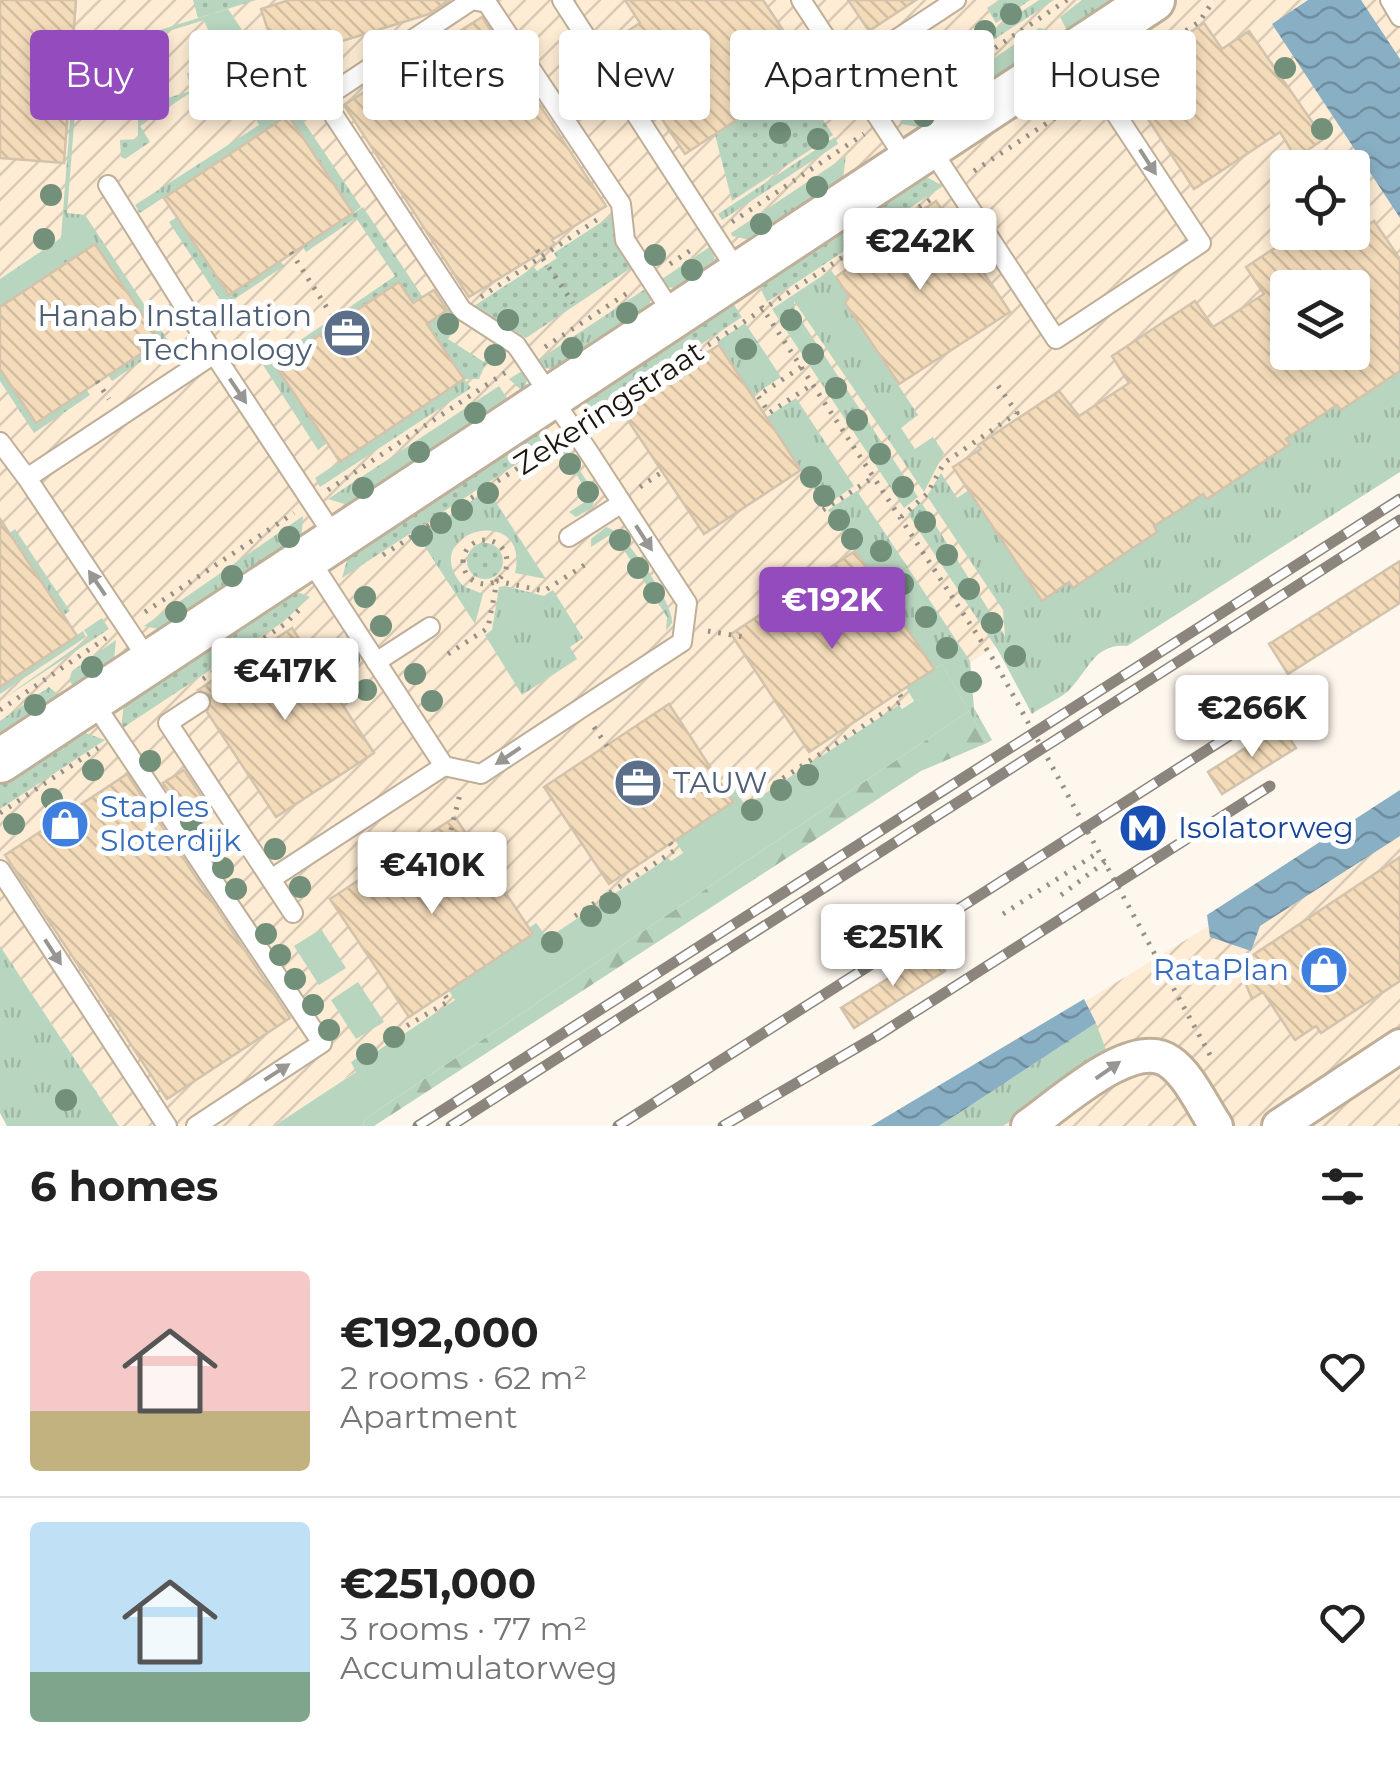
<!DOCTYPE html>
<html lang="en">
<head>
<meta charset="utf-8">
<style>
	body { margin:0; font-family:Montserrat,sans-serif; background:#f2f2f2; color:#222; height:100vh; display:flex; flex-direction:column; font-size:38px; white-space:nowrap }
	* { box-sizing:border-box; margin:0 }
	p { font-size:32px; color:#767676 }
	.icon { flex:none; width:55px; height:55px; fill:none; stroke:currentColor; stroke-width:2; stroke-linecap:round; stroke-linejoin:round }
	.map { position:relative; height:1126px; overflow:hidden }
	.panel { display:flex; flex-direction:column; background:#fff; flex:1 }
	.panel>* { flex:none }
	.hud { position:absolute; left:30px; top:30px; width:1340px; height:90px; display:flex; gap:20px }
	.tools { position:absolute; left:1270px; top:150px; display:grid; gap:20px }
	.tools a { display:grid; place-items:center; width:100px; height:100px; border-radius:10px; background:#fff; box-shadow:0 5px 15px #0003; font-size:50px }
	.price { position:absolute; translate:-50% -85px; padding:0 22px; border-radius:10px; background:#fff; color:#222; font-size:32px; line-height:65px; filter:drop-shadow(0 2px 5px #0008) }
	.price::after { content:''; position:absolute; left:50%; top:60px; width:30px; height:22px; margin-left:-15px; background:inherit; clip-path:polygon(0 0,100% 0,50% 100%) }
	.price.on { background:#944bbe; color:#fff }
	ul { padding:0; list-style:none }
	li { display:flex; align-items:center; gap:30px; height:250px; padding:0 30px }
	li+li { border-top:2px solid #e0e0e0 }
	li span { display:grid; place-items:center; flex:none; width:280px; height:200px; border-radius:10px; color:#555 }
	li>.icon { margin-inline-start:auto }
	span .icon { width:120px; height:120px; fill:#fffc; stroke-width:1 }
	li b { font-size:42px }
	h2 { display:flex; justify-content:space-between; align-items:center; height:120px; padding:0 30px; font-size:42px }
	.chip { padding:0 35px; border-radius:10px; background:#fff; box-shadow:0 5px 15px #0003; font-size:35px; line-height:90px }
	.chip.on { background:#944bbe; color:#fff }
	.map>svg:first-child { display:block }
</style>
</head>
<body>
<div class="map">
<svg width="1400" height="1126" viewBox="0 0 1400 1126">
	<defs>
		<pattern id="industrial-furrows" width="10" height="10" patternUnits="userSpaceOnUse" patternTransform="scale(2.5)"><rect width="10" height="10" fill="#feecd4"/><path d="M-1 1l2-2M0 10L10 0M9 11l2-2" fill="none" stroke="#d9cab5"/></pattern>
		<pattern id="grass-tufts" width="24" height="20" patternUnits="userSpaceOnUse" patternTransform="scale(2.5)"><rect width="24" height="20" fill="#b8d5bf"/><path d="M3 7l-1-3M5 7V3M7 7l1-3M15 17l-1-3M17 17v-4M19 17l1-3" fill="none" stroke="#9eb6a3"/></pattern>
		<pattern id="forest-firs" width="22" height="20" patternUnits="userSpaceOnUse" patternTransform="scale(2.5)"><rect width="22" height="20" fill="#b8d5bf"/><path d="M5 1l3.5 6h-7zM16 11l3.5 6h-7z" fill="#9eb6a3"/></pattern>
		<pattern id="garden-dots" width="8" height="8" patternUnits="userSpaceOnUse" patternTransform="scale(2.5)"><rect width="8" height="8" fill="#b8d5bf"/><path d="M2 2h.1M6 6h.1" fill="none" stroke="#9eb6a3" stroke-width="1.8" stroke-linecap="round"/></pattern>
		<pattern id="water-waves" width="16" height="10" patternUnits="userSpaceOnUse" patternTransform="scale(2.5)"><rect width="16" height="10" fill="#89afc4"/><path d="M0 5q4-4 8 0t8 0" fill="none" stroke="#6f8d9e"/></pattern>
		<pattern id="building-back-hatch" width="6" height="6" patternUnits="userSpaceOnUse" patternTransform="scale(2.5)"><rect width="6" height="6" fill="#f4dcba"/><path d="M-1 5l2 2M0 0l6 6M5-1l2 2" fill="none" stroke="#d1bc9f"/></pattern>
	</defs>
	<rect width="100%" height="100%" fill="#fef7ee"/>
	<!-- industrial -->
	<path fill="url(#industrial-furrows)" fill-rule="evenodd" d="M0,0H1400V377L274,1126H119L0,946ZM1288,168H1352V232H1288ZM1288,288H1352V352H1288Z
		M1400,809V1126H881Z"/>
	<!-- grass -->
	<path fill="url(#grass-tufts)" d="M1039,0H1054L891,108L886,101Z
		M1082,0H1115L1070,36L1060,17Z
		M228,9L361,207L353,213L288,115L140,213L135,205L259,125L249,108L274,91L235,32L214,45L204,20L93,55L98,75L78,74L67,213L85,215L169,342L112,381L108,375L159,340L95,244L0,307V279L61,238L75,56Z
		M1039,28L1048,30L1058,44L930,129L901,124L900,121Z
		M835,137L838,144L722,220L718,214Z
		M846,156L842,186L759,242L732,236L731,233Z
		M711,246L715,253L712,273L687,290L667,287L662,279Z
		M831,270L849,297L845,304L918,415L901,428L915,449L933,437L944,453L924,492L794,301L795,311L918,497L904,508L772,309Z
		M645,289L651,298L646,317L564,371L544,368L538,360Z
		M745,323L781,377L752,396L717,342Z
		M323,325L327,330L276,365L327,443L318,450L263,365Z
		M0,369L36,422L86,389L90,395L34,433L0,381Z
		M522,371L527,380L522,399L358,508L328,499L499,386L507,398L520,389L509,379Z
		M1400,371V472L1127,646C1093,643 1088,673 1067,692C1057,700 1043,706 1032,714L999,652L908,514L921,502L1005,636L1003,610L927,496L941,473L957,498L969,490L1042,600L1069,583L1075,586L1154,535L1153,527L1203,494L1208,498L1288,446L1287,438L1337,405L1344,409Z
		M464,379L471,388L320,487L315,478Z
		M796,398L854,486L825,506L767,417Z
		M562,443L596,495L592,508L576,517L569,512L591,498L558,445Z
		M488,490L546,579L515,573C531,501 414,531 463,586L483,594L475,624L418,536Z
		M857,491L970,661L974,708L992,740L987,743L942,664L934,669L828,510Z
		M303,516L301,546L172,632L144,626Z
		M606,527C624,530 675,605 672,623L666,631L667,617L613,533L591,547V539Z
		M15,529L70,611L64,615L13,539L0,540Z
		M505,586L544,596L553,590L583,638L570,647L577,659L522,695L485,635L492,630L499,587Z
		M102,618L109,629L0,701L89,638L84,630Z
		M83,631L86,637L0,694V687Z
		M116,640L113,670L78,693L69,680L72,671Z
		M49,687L66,701L0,740V721Z
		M0,946L119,1126H7L0,1113Z
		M1096,1023L1109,1058L1003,1126H939Z"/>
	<!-- forest -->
	<path fill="url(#forest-firs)" d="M969,711L987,743L921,771L374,1126H363L365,1119Z"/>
	<!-- park -->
	<path fill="#b8d5bf" d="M942,664L969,711L365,1119L363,1126H274L356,1072L351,1062L368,1051L371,1055L391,1042L389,1037L394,1033L398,1038L455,1000L449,991L533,935L529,928L536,923L548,938L668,858L671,861L683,853L675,840L733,802L728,794L734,789L746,806L899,705L902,709L914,701L906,687Z
		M321,929L346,968L319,985L294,946Z
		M358,982L384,1022L356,1039L331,1000Z"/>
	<!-- garden -->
	<path fill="url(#garden-dots)" d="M193,0H256L198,18Z
		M999,0H1030L996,23L987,8Z
		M196,70L215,92L214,101L207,105L196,89L140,126L150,142L125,159L121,157L120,140L138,139V109L120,108L123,94L135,89L141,106L191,91L187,73Z
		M797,80L833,135L732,201L715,135Z
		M923,175L943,186L767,302L758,283Z
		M363,207L436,317L448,309L461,319L448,339L484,362L497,342L509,350L485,365L479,379H464L399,283L347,317L344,311L395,276L356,218L306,252L302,246Z
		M614,214L618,248L631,268L526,338L474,306L534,267L537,271L557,258L554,253Z
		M177,217L280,261L284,266L224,306L169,222Z
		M731,300L742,317L586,421L587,398Z
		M538,430L558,437L342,578L349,553Z
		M467 561a18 18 0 1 1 36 0a18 18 0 1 1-36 0Z
		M300,593L310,597L283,622L121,729L124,702L290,594Z
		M80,731L105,740L0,809V782Z"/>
	<!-- water -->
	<path fill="url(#water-waves)" d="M1308,0H1361L1400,59V218L1272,24Z
		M1400,790V836L1260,926L1251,951L1210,937L1207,915Z
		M1084,999L1096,1023L939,1126H871Z"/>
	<!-- building -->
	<path fill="url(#building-back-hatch)" stroke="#d3c3ac" stroke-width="2.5" fill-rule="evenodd" d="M0,0H76L64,163L0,158Z
		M289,0H449L429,14L278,61L261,9Z
		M625,0H763L791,42L778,52L797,80L685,154L611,42L640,23Z
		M848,0H916L869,31Z
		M482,17L606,206L552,240L555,244L469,297L344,105Z
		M1204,23L1222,49L1249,31L1324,139L1296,158L1280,132L1194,189L1121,78Z
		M288,115L353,213L229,295L164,198Z
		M936,201L1010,312L899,384L845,303L849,297L836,277L855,263L852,257Z
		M1374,221L1400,259V371L1341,410L1337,405L1286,439L1290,444L1207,499L1203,494L1178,511L1154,526L1157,532L1073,588L1069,582L1042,601L953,467L981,449L978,445L1059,391L1079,416L1129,383L1112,356L1195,301L1213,327L1264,294L1246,267L1299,232H1357ZM1288,288H1352V352H1288Z
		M95,244L160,341L36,423L0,369V307Z
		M399,282L413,303L434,290L447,310L427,324L464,379L340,462L275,365Z
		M719,345L801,470L704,534L621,410Z
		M0,519L77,636L0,687Z
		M855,551L934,669L809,752L731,634Z
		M1400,561V603L1288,674L1269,644Z
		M292,628L374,753L276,817L207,712L211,696L198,690Z
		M669,704L733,802L609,884L544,787Z
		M1281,725L1296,748L1222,794L1208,772Z
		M184,770L202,797L181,810L163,783Z
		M127,774L290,1018L167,1099L5,855Z
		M455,817L533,934L409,1017L330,899Z
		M1400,857V981L1321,1033L1316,1026L1295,1040L1263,992L1252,999L1238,965Z
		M932,951L945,971L854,1028L841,1008Z"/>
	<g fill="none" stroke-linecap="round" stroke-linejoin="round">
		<!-- service casing -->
		<g stroke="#bfaf98" stroke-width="22">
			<path id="service" d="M472,0L487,3L621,204L625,240L675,317
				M562,0L738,272
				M801,0L908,163
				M1390,0L1400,17
				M848,71L956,0
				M931,149L1056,339L1201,243L1075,52
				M108,185L214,354
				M0,442L27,478
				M569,537L622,503
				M310,560L444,766L481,774L682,642L687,603L588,451L516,345L462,310L323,99L472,0
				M376,662L430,627
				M151,664L27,478L214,354L336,539
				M200,702L168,723L293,913
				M94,703L322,1043L196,1126
				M0,870L167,1126
				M271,879L444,766"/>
		</g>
		<!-- minor casing -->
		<g stroke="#bfaf98" stroke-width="38">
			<path id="minor" d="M1028,1126C1060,1104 1133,1035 1170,1062C1189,1075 1203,1107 1216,1126
				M1279,1126L1400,1046"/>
		</g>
		<!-- tertiary casing -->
		<g stroke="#bfaf98" stroke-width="48">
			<path id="tertiary" d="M0,761L1153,0"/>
		</g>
		<!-- path -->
		<path stroke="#969087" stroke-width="5" stroke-dasharray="2.5 8" stroke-linecap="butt" d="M1116,77L1199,22L1214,0
			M899,112L1067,0
			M974,171L1082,100
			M732,222L864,134
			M537,250L573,303
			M291,252L338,325
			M670,264L694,248
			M481,297L601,217
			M761,306L995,662L1210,1055
			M545,347L632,290
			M801,367L758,396L769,413L813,384
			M97,381L109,399
			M594,420L936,196
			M640,487L662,472
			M328,490L506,372
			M823,510L874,477
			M901,517L927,494L944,463L1017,413L994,380
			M463 562a22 22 0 1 1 44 0a22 22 0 1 1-44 0Z
			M383,555L555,444
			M145,612L294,513
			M708,631L744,637
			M448,654L488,628L497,581L544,591L586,564
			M203,679L285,624L299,610
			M0,710L106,638
			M594,727L607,746
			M774,784L903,700L898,692
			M0,813L98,748
			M451,830L460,794
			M1061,895L1105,862
			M1003,914L1099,852
			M575,916L675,850L670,843
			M398,1031L449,1001L444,994"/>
		<!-- service -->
		<use href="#service" stroke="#fff" stroke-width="18"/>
		<!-- minor -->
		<use href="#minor" stroke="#fff" stroke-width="32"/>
		<!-- tertiary -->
		<use href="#tertiary" stroke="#fff" stroke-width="42"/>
		<!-- rail casing -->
		<g stroke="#8c857d" stroke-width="11">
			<path id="rail" d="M418,1126L1400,499
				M451,1126L1400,520
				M618,1126L1229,736
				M723,1126L877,1036L1270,786"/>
		</g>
		<!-- rail -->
		<use href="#rail" stroke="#fff" stroke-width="8" stroke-dasharray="22" stroke-linecap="butt"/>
	</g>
	<!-- trees -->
	<g fill="#72907a">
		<circle cx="1011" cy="14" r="11"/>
		<circle cx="985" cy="31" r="11"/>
		<circle cx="1036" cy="42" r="11"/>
		<circle cx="1285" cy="68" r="11"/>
		<circle cx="981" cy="80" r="11"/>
		<circle cx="910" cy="81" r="11"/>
		<circle cx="801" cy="101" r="11"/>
		<circle cx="259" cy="105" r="11"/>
		<circle cx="924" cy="116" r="11"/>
		<circle cx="1322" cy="129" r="11"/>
		<circle cx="780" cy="133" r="11"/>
		<circle cx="818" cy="139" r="11"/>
		<circle cx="817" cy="187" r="11"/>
		<circle cx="51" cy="195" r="11"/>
		<circle cx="761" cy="224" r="11"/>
		<circle cx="44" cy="239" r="11"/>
		<circle cx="655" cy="255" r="11"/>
		<circle cx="692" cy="270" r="11"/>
		<circle cx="627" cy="313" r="11"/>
		<circle cx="508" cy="320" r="11"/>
		<circle cx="791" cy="320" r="11"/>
		<circle cx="448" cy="324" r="11"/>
		<circle cx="572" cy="348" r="11"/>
		<circle cx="746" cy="349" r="11"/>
		<circle cx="813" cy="354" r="11"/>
		<circle cx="495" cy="355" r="11"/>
		<circle cx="836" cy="388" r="11"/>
		<circle cx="475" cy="413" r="11"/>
		<circle cx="857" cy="420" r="11"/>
		<circle cx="419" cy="452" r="11"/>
		<circle cx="880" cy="454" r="11"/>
		<circle cx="570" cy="464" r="11"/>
		<circle cx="811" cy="477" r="11"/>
		<circle cx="903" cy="487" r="11"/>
		<circle cx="363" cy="488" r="11"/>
		<circle cx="588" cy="492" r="11"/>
		<circle cx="488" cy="493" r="11"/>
		<circle cx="824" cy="496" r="11"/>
		<circle cx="462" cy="510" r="11"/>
		<circle cx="839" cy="520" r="11"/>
		<circle cx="925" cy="522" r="11"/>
		<circle cx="441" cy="523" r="11"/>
		<circle cx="422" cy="536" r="11"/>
		<circle cx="289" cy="537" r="11"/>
		<circle cx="852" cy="539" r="11"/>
		<circle cx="620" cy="540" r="11"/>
		<circle cx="881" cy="551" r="11"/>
		<circle cx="947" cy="555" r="11"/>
		<circle cx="638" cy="568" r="11"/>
		<circle cx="232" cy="576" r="11"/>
		<circle cx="903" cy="584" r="11"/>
		<circle cx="969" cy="589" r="11"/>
		<circle cx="654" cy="593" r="11"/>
		<circle cx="365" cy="597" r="11"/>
		<circle cx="176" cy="612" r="11"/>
		<circle cx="926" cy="617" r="11"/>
		<circle cx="992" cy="623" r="11"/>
		<circle cx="381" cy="626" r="11"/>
		<circle cx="947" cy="648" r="11"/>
		<circle cx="1015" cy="656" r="11"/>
		<circle cx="349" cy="659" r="11"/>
		<circle cx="92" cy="667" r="11"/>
		<circle cx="415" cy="674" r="11"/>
		<circle cx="971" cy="682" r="11"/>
		<circle cx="366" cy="690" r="11"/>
		<circle cx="432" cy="701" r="11"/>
		<circle cx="35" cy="705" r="11"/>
		<circle cx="150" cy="761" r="11"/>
		<circle cx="93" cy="770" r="11"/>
		<circle cx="808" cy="775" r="11"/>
		<circle cx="781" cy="790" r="11"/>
		<circle cx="52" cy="799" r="11"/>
		<circle cx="752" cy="810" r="11"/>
		<circle cx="191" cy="821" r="11"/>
		<circle cx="14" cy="824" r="11"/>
		<circle cx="207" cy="843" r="11"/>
		<circle cx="275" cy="849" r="11"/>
		<circle cx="223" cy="868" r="11"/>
		<circle cx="300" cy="887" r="11"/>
		<circle cx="236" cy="889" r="11"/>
		<circle cx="610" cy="903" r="11"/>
		<circle cx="591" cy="916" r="11"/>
		<circle cx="266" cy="934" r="11"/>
		<circle cx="552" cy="942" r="11"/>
		<circle cx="280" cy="955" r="11"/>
		<circle cx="295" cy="979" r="11"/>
		<circle cx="313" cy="1005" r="11"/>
		<circle cx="329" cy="1030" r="11"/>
		<circle cx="394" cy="1037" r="11"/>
		<circle cx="367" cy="1054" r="11"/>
		<circle cx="66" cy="1100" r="11"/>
	</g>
	<!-- one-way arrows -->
	<defs><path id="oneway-solid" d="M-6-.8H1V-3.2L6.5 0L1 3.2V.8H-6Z" transform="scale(2.5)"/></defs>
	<g fill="#989692">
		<use href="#oneway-solid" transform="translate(1148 162) rotate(57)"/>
		<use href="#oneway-solid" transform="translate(238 391) rotate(56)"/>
		<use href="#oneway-solid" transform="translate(644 538) rotate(57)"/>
		<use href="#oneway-solid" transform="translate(97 583) rotate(-124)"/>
		<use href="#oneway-solid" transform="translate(508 756) rotate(146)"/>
		<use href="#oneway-solid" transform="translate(53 952) rotate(57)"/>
		<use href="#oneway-solid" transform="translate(1108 1070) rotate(-35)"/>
		<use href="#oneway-solid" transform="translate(277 1072) rotate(-33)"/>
	</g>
	<!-- icons -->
	<defs>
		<g id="office-disc" transform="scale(2.5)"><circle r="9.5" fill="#5c6f8a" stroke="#fff"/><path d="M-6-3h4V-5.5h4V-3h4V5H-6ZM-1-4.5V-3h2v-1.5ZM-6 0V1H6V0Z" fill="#fff"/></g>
		<g id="shop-disc" transform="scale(2.5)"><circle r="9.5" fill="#3f7fe0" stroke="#fff"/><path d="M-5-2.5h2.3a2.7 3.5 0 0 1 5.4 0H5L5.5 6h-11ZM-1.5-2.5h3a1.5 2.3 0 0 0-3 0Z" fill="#fff"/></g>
		<g id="metro-disc" transform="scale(2.5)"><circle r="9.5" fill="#1a4fb4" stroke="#fff"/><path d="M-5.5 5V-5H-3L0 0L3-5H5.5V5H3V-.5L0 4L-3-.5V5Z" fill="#fff"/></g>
	</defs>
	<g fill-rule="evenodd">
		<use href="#office-disc" x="347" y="333"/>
		<use href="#office-disc" x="638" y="783"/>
		<use href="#shop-disc" x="65" y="824"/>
		<use href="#metro-disc" x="1143" y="828"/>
		<use href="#shop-disc" x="1324" y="970"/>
	</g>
	<g text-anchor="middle" stroke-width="10" stroke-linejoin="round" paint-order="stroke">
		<!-- service labels -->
		<g font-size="30" fill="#4e5e75" stroke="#fff" text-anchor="end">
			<text x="312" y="326">Hanab Installation<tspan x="312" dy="34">Technology</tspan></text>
			<text x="673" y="793" text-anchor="start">TAUW</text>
		</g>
		<!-- street labels -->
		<g font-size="30" fill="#1b150d" stroke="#fff">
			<text transform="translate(609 408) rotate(-33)" y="10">Zekeringstraat</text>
		</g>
		<!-- shop labels -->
		<g font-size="30" fill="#366cbe" stroke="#fff" text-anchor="start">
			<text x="100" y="817">Staples<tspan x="100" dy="34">Sloterdijk</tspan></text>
			<text x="1289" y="980" text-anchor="end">RataPlan</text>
		</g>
		<!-- transit labels -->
		<g font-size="30" fill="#164399" stroke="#fff" text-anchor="start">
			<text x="1178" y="838">Isolatorweg</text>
		</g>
	</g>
</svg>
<div class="tools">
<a><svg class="icon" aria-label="locate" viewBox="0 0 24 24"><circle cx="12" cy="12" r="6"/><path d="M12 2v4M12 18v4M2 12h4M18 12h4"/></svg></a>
<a><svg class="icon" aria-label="layers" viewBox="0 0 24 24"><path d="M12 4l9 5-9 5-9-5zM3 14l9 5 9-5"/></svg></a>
</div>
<b class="price" style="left:920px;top:293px">€242K</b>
<b class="price on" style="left:832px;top:652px">€192K</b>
<b class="price" style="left:285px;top:723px">€417K</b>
<b class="price" style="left:1252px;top:760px">€266K</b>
<b class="price" style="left:432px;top:917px">€410K</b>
<b class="price" style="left:893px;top:989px">€251K</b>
<div class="hud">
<a class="chip on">Buy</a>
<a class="chip">Rent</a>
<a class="chip">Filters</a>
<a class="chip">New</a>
<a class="chip">Apartment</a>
<a class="chip">House</a>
</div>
</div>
<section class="panel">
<h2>6 homes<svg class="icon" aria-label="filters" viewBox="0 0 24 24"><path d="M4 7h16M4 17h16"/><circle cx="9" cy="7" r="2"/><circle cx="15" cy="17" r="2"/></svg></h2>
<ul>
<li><span style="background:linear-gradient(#f6c9c9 70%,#c2b280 0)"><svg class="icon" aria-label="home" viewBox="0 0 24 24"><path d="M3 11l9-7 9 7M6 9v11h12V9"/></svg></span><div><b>€192,000</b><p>2 rooms · 62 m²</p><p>Apartment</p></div><svg class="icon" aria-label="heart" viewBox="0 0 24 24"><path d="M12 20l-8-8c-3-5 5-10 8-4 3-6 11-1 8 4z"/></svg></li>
<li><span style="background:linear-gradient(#bfe0f5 75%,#7fa58c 0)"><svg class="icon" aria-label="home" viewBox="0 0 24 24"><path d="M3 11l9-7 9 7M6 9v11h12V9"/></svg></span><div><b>€251,000</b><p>3 rooms · 77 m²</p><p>Accumulatorweg</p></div><svg class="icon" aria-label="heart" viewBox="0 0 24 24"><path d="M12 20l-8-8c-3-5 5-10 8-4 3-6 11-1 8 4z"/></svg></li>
</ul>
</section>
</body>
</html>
